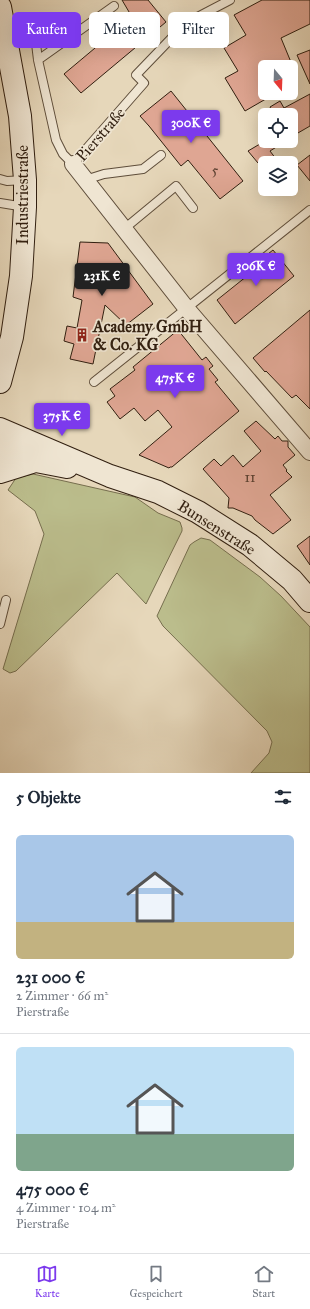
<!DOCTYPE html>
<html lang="de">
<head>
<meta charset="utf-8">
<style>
	body { margin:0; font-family:"IM FELL Great Primer",serif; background:#f2f2f3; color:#1f2937; height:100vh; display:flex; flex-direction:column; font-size:15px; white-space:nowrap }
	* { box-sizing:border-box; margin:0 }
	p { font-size:13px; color:#747a83 }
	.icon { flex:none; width:22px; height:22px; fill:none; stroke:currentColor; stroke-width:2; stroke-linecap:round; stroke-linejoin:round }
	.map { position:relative; height:773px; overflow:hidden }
	.panel { display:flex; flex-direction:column; background:#fff; flex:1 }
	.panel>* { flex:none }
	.top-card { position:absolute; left:12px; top:12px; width:286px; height:36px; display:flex; gap:8px }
	.needle { width:26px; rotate:161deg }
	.buttons { position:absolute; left:258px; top:60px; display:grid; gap:8px }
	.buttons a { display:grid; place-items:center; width:40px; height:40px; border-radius:6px; background:#fff; box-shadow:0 4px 16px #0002; font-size:20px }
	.price { position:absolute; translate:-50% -34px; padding:0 9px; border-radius:4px; background:#7c3aed; color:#fff; font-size:13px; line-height:26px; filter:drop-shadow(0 1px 2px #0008) }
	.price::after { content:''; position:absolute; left:50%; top:24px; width:12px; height:9px; margin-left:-6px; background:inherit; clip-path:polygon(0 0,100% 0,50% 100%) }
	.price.on { background:#222; color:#fff }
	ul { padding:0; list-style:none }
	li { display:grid; align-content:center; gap:8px; height:212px; padding:0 16px }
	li+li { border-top:1px solid #e0e1e3 }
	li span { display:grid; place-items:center; height:124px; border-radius:6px; color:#555 }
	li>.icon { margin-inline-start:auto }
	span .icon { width:72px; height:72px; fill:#fffc; stroke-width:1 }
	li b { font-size:17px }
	h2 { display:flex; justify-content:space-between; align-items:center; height:48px; padding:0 16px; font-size:17px }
	.chip { padding:0 14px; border-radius:6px; background:#fff; box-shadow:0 4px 16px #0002; font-size:14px; line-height:36px }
	.chip.on { background:#7c3aed; color:#fff }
	.dock { display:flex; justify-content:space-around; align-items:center; height:56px; border-top:1px solid #e0e1e3; background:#fff; font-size:11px; color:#747a83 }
	.dock a { display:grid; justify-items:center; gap:2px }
	.dock .on { color:#7c3aed }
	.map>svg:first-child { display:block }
</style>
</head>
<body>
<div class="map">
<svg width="310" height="773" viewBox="0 0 310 773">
	<rect width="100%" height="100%" fill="#e6d7ba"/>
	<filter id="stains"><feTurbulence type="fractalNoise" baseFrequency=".005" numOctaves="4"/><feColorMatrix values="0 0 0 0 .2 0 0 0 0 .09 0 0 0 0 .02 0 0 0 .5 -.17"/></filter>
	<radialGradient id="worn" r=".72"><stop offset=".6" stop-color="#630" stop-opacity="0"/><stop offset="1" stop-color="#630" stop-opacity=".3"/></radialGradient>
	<!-- green -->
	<path fill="#bbbd8c" stroke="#766e4e" d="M33,474L135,497L158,513L180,522L182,528V531L146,604L117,573L16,671L10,673L3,669L44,534L35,511L8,490L16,478Z
		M201,538L210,540L260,577L281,596L310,627V773H251L269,753L272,742L267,731L163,626L157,616L190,545L194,542Z"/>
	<!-- building -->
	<path fill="#dfa693" stroke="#311f10" d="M122,0H148L166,22L81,93L64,74L132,17Z
		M262,0H310V24L281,38L293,67H265V93H269L271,96L245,111L225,78L238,71L224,48L246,35L234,15Z
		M310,50V84L297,55Z
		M171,91L243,181L220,199L188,160L181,166L149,126L140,116Z
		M310,94V126L291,137V115H270L273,113L270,107L280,101L284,108Z
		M265,141H286L270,151L279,163H258L248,151Z
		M310,155V181L297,165Z
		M80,242L108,243L153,304L126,325L105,305L93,364L70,359L74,344L64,341L67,326L77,328L82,300L73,297Z
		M273,250L294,276L235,324L217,300L252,272L249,269Z
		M310,310V409L296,395L292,398L266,371L265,372L253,358Z
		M178,330L202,360L206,357L213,366L209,369L218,380L215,382L239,411L172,467H170L169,468L139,455L172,427L158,410L145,421L134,408L120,419L107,402L115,396L110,389L135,370L133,367Z
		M256,421L275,439L278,436L282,441H288V447L295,455L283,465L287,470L286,471L292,477L270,495L291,520L273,534L255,520L252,516L233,508H228L229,498L203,469L214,459L221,466L233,455L243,467L261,451L244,431Z
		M310,536V565L297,546Z"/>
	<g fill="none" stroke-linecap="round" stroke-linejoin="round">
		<!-- service casing -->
		<g stroke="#5e4d3a" stroke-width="10">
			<path id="service" d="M33,19L38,60L56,140L63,154L73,164L144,83L136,75L186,23L230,0
				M38,60L114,6
				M0,179L7,181L25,180
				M85,180L104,174L143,169L161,155
				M0,203L25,207
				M124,229L176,186L193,208
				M94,382L310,210
				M0,624L6,600"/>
		</g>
		<!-- minor casing -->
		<g stroke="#5e4d3a" stroke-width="18">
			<path id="minor" d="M73,164L187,309L310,452"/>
		</g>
		<!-- secondary casing -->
		<g stroke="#311f10" stroke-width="24">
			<path id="secondary" d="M0,7L20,116L25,180V207L21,276L12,337L0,382
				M0,429L110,476L158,492L198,512L250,545L292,580L310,601
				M0,452L36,461L67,467
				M0,472L35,461"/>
		</g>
		<!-- service -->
		<use href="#service" stroke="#efe5d2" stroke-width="8"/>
		<!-- minor -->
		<use href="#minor" stroke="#efe5d2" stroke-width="16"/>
		<!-- secondary -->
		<use href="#secondary" stroke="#efe5d2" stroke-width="22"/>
	</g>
	<!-- icons -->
	<defs>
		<g id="building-bare" transform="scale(1.08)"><path d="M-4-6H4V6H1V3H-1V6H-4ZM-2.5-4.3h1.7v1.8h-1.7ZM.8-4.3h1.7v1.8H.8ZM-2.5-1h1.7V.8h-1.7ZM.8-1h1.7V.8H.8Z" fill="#8f2418" stroke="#efe5d2" stroke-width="2.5" paint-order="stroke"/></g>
	</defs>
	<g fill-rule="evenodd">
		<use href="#building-bare" x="82" y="335"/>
	</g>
	<g text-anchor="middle" stroke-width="3.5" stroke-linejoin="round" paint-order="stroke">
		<!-- number labels -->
		<g font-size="14" fill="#5c4131">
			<text x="215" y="175">5</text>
			<text x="250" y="482">11</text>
		</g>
		<!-- street labels -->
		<g font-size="16" fill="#311f10" stroke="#efe5d2">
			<text transform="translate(100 134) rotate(-49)" y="6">Pierstraße</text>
			<text transform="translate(22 195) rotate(-90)" y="6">Industriestraße</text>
			<text transform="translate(217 527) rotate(32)" y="6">Bunsenstraße</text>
		</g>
		<!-- poi labels -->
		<g font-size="16" font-weight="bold" fill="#311f10" stroke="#efe5d2" text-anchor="start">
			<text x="93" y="332">Academy GmbH<tspan x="93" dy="18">&amp; Co. KG</tspan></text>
		</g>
	</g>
	<rect width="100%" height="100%" filter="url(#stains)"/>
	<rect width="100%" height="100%" fill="url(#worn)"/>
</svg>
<div class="buttons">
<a><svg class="needle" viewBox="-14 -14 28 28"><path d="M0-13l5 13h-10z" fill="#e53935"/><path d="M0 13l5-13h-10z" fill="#747a83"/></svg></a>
<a><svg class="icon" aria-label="locate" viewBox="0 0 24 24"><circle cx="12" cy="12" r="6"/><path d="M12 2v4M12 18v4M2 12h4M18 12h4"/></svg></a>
<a><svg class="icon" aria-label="layers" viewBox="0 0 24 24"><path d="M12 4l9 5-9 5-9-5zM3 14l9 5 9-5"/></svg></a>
</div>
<b class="price" style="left:191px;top:144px">300K €</b>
<b class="price" style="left:256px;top:287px">306K €</b>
<b class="price on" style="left:102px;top:297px">231K €</b>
<b class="price" style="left:175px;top:399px">475K €</b>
<b class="price" style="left:62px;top:437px">375K €</b>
<div class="top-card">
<a class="chip on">Kaufen</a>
<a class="chip">Mieten</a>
<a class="chip">Filter</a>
</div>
</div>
<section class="panel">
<h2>5 Objekte<svg class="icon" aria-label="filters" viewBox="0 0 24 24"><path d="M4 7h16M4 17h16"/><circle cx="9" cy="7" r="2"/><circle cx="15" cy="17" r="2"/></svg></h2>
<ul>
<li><span style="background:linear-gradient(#a9c7e8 70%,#c2b280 0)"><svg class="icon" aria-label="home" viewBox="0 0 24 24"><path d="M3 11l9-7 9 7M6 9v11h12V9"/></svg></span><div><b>231 000 €</b><p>2 Zimmer · 66 m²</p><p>Pierstraße</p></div></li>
<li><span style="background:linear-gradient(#bfe0f5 70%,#7fa58c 0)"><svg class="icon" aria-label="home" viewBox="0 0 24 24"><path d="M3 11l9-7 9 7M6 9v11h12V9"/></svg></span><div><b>475 000 €</b><p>4 Zimmer · 104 m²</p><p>Pierstraße</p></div></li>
</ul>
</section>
<nav class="dock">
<a class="on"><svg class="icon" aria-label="map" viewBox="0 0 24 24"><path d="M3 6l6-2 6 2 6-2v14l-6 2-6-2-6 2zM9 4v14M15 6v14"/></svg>Karte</a>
<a><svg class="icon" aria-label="saved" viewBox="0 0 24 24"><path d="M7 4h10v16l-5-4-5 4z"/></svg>Gespeichert</a>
<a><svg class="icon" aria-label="home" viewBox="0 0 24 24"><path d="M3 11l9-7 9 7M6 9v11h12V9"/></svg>Start</a>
</nav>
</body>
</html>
